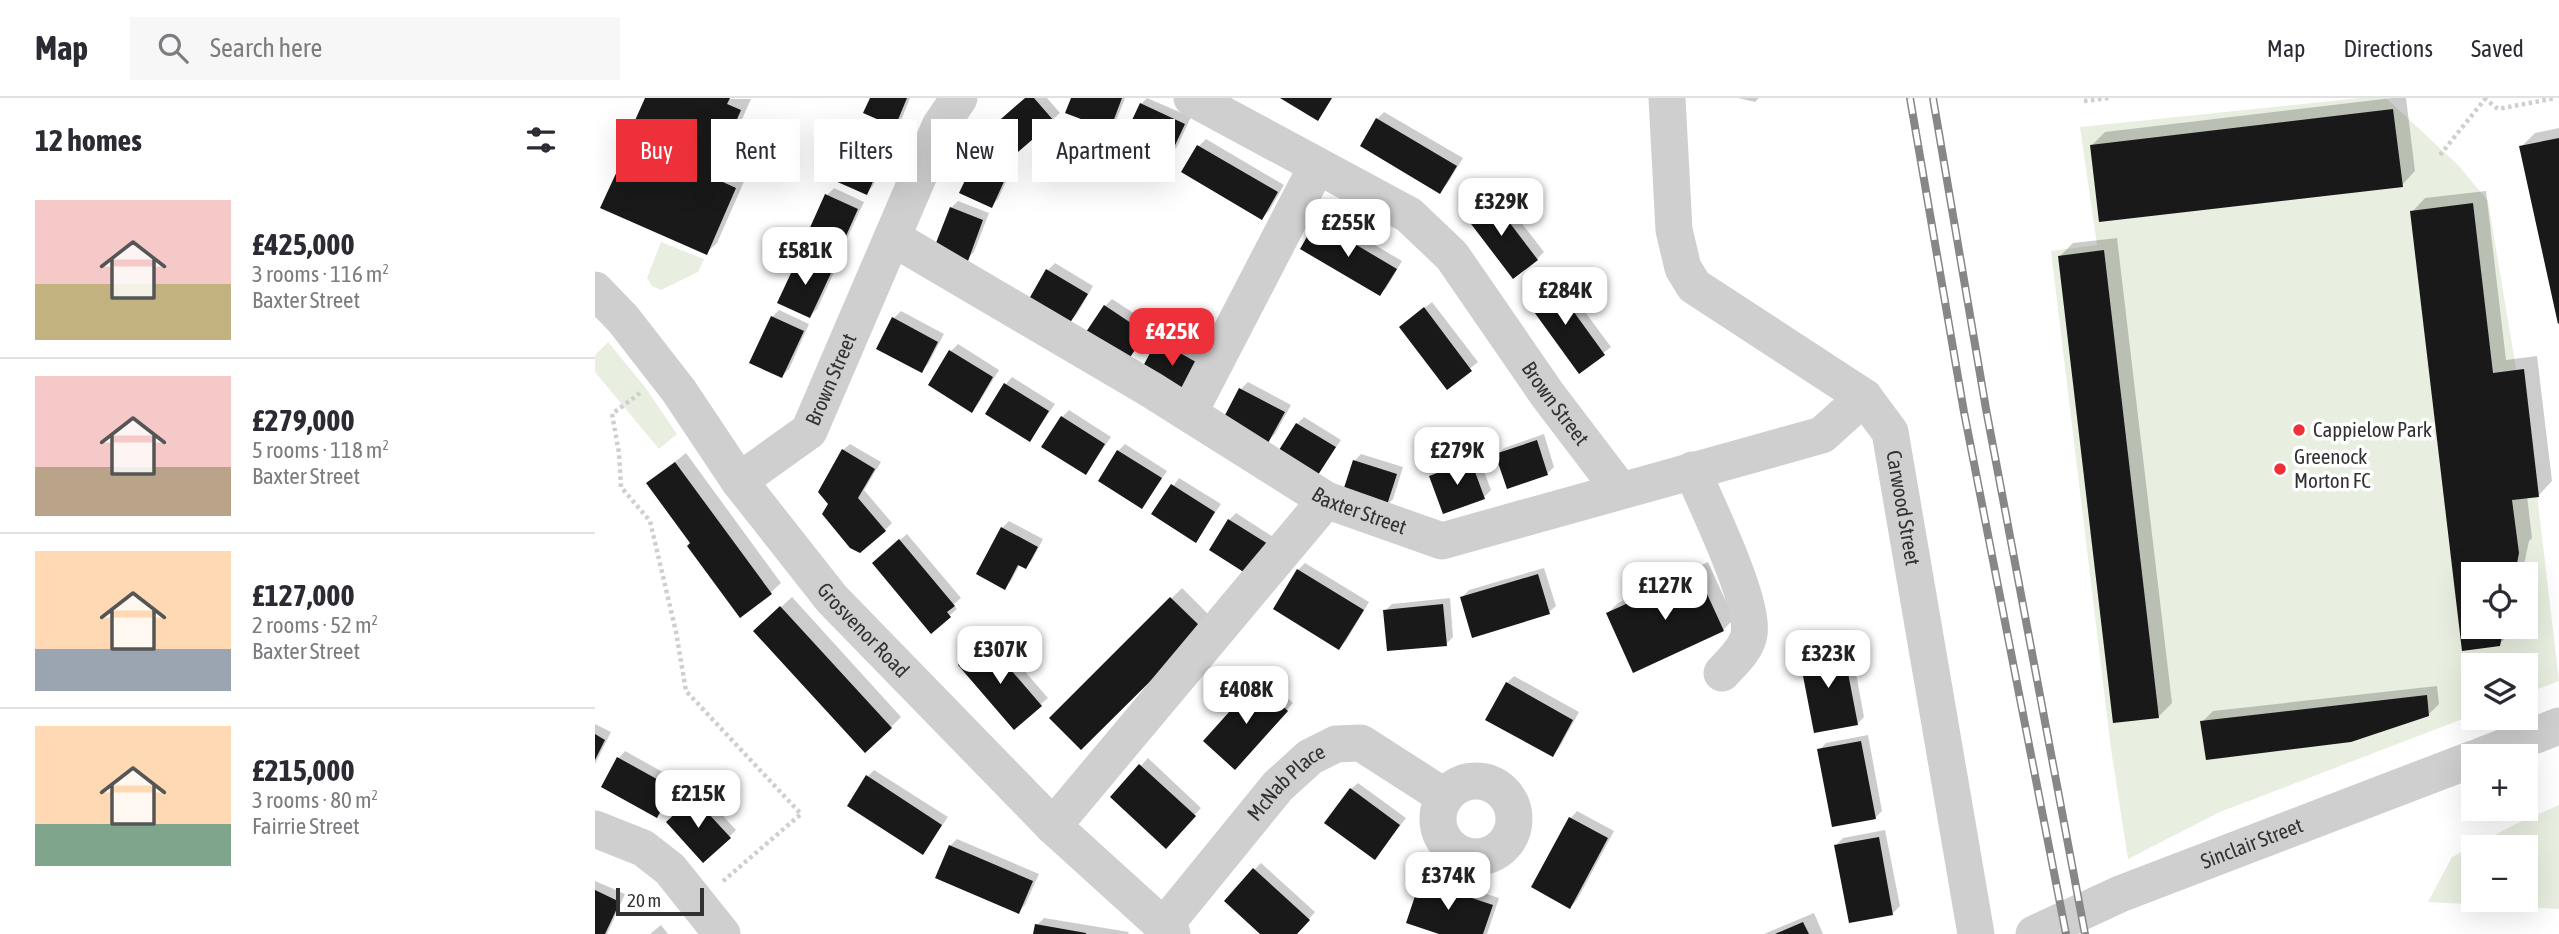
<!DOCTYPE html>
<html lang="en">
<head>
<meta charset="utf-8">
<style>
	body { margin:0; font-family:"Asap Condensed",sans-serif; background:#f7f7f7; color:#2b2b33; height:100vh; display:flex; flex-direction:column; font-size:26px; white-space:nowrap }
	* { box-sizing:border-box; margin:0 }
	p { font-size:23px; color:#7c7c81 }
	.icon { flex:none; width:38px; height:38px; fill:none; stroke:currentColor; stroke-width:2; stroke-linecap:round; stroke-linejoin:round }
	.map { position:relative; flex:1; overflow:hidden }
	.drawer { display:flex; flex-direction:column; background:#fff; width:595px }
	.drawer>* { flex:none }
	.top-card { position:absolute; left:21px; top:21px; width:665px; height:63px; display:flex; gap:14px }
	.controls { position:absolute; left:1866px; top:464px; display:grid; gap:14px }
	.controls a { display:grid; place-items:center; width:77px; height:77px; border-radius:0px; background:#fff; box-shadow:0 7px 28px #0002; font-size:35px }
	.scale { position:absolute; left:21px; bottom:18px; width:88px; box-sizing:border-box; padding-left:7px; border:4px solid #323232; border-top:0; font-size:19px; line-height:24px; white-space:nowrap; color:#323232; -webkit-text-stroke:5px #fff; paint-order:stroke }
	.price { position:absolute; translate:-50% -60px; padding:0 16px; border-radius:14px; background:#fff; color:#222; font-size:23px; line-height:46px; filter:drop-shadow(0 2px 4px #0008) }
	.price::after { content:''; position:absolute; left:50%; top:42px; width:21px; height:16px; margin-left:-10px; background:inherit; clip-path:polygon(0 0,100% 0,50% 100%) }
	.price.active { background:#ed3039; color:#fff }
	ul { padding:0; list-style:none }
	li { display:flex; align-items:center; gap:21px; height:175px; padding:0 35px }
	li+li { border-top:2px solid #e1e1e2 }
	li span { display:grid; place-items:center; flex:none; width:196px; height:140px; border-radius:0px; color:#555 }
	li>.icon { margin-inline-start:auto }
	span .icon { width:84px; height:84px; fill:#fffc; stroke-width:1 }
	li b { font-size:30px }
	h2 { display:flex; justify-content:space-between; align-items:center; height:84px; padding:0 35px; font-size:30px }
	.pill { padding:0 24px; border-radius:0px; background:#fff; box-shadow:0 7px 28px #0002; font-size:24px; line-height:63px }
	.pill.active { background:#ed3039; color:#fff }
	header { display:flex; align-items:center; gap:42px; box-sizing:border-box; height:98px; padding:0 35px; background:#fff; border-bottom:2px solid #e1e1e2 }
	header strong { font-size:33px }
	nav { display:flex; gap:38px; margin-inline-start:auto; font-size:24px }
	.search { width:490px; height:63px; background:#f7f7f7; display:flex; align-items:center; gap:18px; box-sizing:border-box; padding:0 24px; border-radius:0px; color:#7c7c81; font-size:26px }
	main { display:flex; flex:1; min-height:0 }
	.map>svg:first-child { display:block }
</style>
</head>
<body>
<header>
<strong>Map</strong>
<div class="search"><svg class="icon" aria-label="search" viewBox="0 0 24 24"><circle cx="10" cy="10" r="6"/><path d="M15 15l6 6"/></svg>Search here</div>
<nav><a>Map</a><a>Directions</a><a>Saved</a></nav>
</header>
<main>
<section class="drawer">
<h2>12 homes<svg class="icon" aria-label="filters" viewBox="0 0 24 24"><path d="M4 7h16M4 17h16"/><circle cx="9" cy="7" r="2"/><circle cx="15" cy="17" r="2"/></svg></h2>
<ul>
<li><span style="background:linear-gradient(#f6c9c9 60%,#c2b280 0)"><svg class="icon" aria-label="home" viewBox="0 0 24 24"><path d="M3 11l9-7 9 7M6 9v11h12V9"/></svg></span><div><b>£425,000</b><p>3 rooms · 116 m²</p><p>Baxter Street</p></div></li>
<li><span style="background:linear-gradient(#f6c9c9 65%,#b9a48a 0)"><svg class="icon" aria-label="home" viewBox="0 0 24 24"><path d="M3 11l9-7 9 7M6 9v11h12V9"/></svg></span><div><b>£279,000</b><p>5 rooms · 118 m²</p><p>Baxter Street</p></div></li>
<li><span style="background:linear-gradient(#ffd9b3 70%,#9aa5b1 0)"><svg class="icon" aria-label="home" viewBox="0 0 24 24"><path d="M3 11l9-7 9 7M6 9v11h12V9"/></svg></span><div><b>£127,000</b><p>2 rooms · 52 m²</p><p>Baxter Street</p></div></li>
<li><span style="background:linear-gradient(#ffd9b3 70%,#7fa58c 0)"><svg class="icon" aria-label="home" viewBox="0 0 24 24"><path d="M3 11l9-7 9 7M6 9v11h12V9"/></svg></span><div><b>£215,000</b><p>3 rooms · 80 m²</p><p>Fairrie Street</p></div></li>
</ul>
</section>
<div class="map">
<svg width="1964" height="836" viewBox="0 0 1964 836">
	<rect width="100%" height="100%" fill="#fff"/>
	<!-- green -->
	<path fill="#e8efe0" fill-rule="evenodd" d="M1766,0H1791L1863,67L1893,103L1942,396L1964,583L1930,596V567H1878V617L1625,714L1533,761L1516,651L1456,153L1502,147L1485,29ZM1878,476H1930V528H1878Z
		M66,144L109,161L103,174L66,192L57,188L52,180Z
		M13,244L50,289L82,336L64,351L0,274V257Z
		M1964,707V811L1833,804L1857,759L1921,726ZM1930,749V802H1878V749Z"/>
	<!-- shadow -->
	<path fill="#0003" d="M52,0L156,1L126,68L151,79L122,145L111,155L24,72L35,61Z
		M276,0H315L307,20L300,27Z
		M432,0H452L465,15L423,52Z
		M478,0H530L521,23L514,30Z
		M552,0L596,19L582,49L575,56L546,6Z
		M1143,0H1164L1160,4Z
		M1797,0H1811L1820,73L1807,87L1497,47L1510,34Z
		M789,14L868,60L852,86L845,93L782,21Z
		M268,29L299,43L278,88L271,95L261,36Z
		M1964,30V223L1926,49L1940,35Z
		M611,41L689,87L674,113L667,120L588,74L604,48Z
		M392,47L422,60L403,101L396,108L385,54Z
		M239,90L269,104L248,149L241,156L211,142L232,97Z
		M902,93L949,154L942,161L872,118Z
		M1891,93L1911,262L1942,258L1957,383L1944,397L1932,398L1937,440L1934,443L1927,476H1878V528H1916L1915,536L1904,546L1869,551L1817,114L1830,100Z
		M363,103L394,115L379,154L372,161L356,110Z
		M729,117L807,163L792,189L785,196L707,150L723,124Z
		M1522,140L1577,605L1564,618L1465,158L1478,145Z
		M212,152L243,166L222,211L215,218L205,159Z
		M460,165L498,188L482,216L475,223L453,172Z
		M962,176L1016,249L985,273L938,193Z
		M517,201L557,227L533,259L510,208Z
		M837,204L883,264L852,289L811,225Z
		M184,212L214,226L194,271L187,278L177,219Z
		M306,213L349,236L333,266L326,273L299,220Z
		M571,236L614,261L599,288L564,243Z
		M363,246L404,272L383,306L376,312L356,253Z
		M417,279L460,306L435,342L411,286Z
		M653,284L696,307L680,336L673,343L630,320L646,291Z
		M474,312L516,339L491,375L467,319Z
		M709,319L746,342L723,375L702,326Z
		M949,336L959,369L952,376L902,357L909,350Z
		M255,346L286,364L269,392L297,425L290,432L235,406L248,352Z
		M530,346L572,373L547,409L523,353Z
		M91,355L186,485L175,495L97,445L53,385Z
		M766,356L808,369L798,401L791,408L759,363Z
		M883,357L896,392L889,399L836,379L843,372Z
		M584,380L626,406L601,442L558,416Z
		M641,415L683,442L665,471L634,422Z
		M414,423L448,441L437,462L431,469L425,466L416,483L409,490L407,430Z
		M312,436L366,500L358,507L362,511L336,534L286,458Z
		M1113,464L1139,521L1128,532L1013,515L1023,505Z
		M710,465L774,504L751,543L744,550L680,510L703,472Z
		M949,470L961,508L954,514L867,499L874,492Z
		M587,490L617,520L456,620Z
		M197,499L306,619L296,629L171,523Z
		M855,500L858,539L851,546L790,513L797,506Z
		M399,538L453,600L419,629L372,561Z
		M1255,543L1269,619L1262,626L1206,558L1213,551Z
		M919,578L984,614L964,650L957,657L912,585Z
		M669,579L698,605L646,663L662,586Z
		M1842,588L1844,606L1833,617L1607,624L1618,613Z
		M0,626L16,634L0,666Z
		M1273,637L1287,713L1280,720L1224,652L1231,645Z
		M30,653L84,683L68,710L62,717L24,660Z
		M553,660L606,710L578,741L517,699Z
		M279,672L353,719L328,755L273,678Z
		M763,685L811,720L780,760L756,691Z
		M106,694L141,732L134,739L80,717Z
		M982,713L1019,733L982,802L975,809L938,789L976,720Z
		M1290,732L1305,808L1298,815L1241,747L1248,740Z
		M362,741L444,776L430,807L423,814L355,748Z
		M666,765L720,814L701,836L659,772Z
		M833,777L904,800L892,836H850L826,784Z
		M0,783L30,796L12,836H0Z
		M1219,815L1228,836H1169Z
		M449,820L534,834L533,836H440L442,827Z
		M66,827L73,836H55Z"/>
	<!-- building -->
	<path fill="#191919" d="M50,0H135L132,6L146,12L117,79L141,90L112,157L5,110L23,71L28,73L37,51L29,47Z
		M275,0H312L300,29L268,15Z
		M430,0H439L459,23L423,54L399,27Z
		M476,0H527L515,32L470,15Z
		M685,0H737L723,23Z
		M545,5L590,26L575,58L530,37Z
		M1798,11L1808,89L1504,124L1495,47Z
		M781,20L862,68L845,96L765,48Z
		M260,35L293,50L272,97L238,82Z
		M1964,40V225L1963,226L1924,48Z
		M602,47L683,94L667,122L586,74Z
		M384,53L416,68L397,110L364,95Z
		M230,96L263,111L242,158L209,143Z
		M895,99L943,162L918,181L870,118Z
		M1878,105L1898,275L1929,271L1944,399L1917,402L1924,455L1920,476H1878V528H1909L1905,548L1867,553L1815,113Z
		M355,109L388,122L373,163L339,150Z
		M721,123L802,171L785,198L705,151Z
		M1509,152L1564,620L1518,625L1463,158Z
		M204,158L237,173L215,220L182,205Z
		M451,171L493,196L475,225L434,201Z
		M955,181L1010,257L984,276L929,200Z
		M509,207L551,235L534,261L491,234Z
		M829,209L877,273L852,292L804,229Z
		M176,218L209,233L187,280L154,265Z
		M297,219L343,244L327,275L281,251Z
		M562,242L608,268L592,297L546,272Z
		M354,252L398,279L377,315L333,287Z
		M409,285L454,313L435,344L390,316Z
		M644,290L690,314L673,345L628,321Z
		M466,318L510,346L491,377L446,349Z
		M701,325L741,349L723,377L684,352Z
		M942,342L953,377L912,391L900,356Z
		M247,351L280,371L263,400L291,433L265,455L255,450L227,416L233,406L223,394Z
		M522,352L567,380L547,411L503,383Z
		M758,362L802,376L791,410L747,396Z
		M876,363L890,401L848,416L834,378Z
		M80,364L177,496L145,520L92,448L95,445L51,385Z
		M576,386L620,414L601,445L556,416Z
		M633,421L678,449L658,480L614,452Z
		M406,429L443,449L431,471L423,467L410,492L381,476Z
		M304,441L360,508L352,514L356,519L336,536L277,465Z
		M702,471L769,512L744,552L678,511Z
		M1102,474L1129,533L1038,575L1011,515Z
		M943,476L955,516L877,540L865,499Z
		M575,499L608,531L486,652L454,620Z
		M848,506L852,548L792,553L788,512Z
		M185,508L297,630L270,655L158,533Z
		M391,543L447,608L419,632L363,567Z
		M1248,549L1263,627L1219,635L1204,557Z
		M661,584L693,613L640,672L608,643Z
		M911,584L978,622L958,659L890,622Z
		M1832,597L1834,618L1756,644L1611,662L1605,623Z
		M0,636L10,642L0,662Z
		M1266,643L1281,721L1237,729L1222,651Z
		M22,659L78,690L62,720L6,689Z
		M544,666L601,718L571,751L515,699Z
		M271,677L347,727L328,757L252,708Z
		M755,690L805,727L780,762L729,725Z
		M98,699L136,740L108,765L71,724Z
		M974,719L1013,740L975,811L936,789Z
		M1284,739L1298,817L1254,825L1239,747Z
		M354,747L438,783L424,816L340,780Z
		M658,770L715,822L702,836H665L629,803Z
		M825,783L898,807L888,836H844L811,825Z
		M0,792L25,804L10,836H0Z
		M1208,824L1214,836H1180Z
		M440,826L491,835V836H438Z"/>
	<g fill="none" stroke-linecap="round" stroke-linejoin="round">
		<!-- path -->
		<path stroke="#cfcfcf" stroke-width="4.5" stroke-dasharray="3.5 3.5" stroke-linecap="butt" d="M1889,0L1903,11L1961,0
			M1489,3L1514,0
			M1845,57L1890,1
			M45,295L17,316L24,355L26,389L55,423L81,534L91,593L206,716L127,784"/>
		<!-- minor -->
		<g stroke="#cfcfcf" stroke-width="37">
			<path id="s1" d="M597,0L814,117L857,158L952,296L1025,392"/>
			<path id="s2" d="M1072,0L1079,132L1088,170L1099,188L1269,299L1295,334L1381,836"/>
			<path id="s3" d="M298,140L555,291L731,402L847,443L1227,337L1269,299"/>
			<path id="s4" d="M0,192L28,221L84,293L144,383L237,501L458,728L577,836"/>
			<path d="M594,315L722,68"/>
			<path d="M1097,372C1111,406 1160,504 1154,536C1152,551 1137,564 1127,575"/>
			<path id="s5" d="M144,383L214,333L345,28L364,0"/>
			<path d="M1886,658L1964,628"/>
			<circle cx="881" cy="721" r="38"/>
			<path d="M458,728L731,402"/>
			<path d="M0,731L48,750L75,771L127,836"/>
			<path id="s6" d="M569,828L683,688L715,659L741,646L766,645L850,699"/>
			<path id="s7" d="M1439,836L1525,796L1878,661"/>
		</g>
		<!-- rail casing -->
		<g stroke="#878787" stroke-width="8">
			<path id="rail" d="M1315,0L1369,314L1471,836
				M1338,0L1391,311L1490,836"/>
		</g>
		<!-- rail -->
		<use href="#rail" stroke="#fff" stroke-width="5" stroke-dasharray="16" stroke-linecap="butt"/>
	</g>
	<!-- markers -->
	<g fill="#ed3039" stroke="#fff" stroke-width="2.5">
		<circle cx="1704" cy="332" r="7"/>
		<circle cx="1685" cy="371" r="7"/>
	</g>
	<g text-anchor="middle" stroke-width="7" stroke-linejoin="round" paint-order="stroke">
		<!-- street labels -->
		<g font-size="21" fill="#323232" stroke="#fff">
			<text dy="7" stroke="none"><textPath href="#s5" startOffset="142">Brown Street</textPath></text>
			<text dy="7" stroke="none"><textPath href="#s1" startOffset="486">Brown Street</textPath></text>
			<text dy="7" stroke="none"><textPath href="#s2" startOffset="516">Carwood Street</textPath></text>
			<text dy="7" stroke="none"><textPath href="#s3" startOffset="541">Baxter Street</textPath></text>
			<text dy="7" stroke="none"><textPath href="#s4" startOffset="434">Grosvenor Road</textPath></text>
			<text dy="7" stroke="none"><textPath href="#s6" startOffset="189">McNab Place</textPath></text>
			<text dy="7" stroke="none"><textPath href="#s7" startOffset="236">Sinclair Street</textPath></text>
		</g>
		<!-- poi labels -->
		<g font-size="21" fill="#323232" stroke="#fff" text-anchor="start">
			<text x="1718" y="339">Cappielow Park</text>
			<text x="1699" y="366">Greenock<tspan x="1699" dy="24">Morton FC</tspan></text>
		</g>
	</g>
</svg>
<div class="controls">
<a><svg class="icon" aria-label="locate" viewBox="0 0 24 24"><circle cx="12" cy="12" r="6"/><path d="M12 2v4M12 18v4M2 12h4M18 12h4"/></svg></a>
<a><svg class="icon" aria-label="layers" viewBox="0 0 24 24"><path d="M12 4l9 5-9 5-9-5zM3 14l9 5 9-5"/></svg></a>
<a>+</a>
<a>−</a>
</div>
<div class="scale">20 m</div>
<b class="price" style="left:906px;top:140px">£329K</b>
<b class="price" style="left:753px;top:161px">£255K</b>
<b class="price" style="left:210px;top:189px">£581K</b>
<b class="price" style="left:970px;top:229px">£284K</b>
<b class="price active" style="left:577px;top:270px">£425K</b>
<b class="price" style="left:862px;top:389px">£279K</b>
<b class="price" style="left:1070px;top:524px">£127K</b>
<b class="price" style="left:405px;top:588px">£307K</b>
<b class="price" style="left:1233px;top:592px">£323K</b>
<b class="price" style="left:651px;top:628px">£408K</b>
<b class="price" style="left:103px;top:732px">£215K</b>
<b class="price" style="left:853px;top:814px">£374K</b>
<div class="top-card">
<a class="pill active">Buy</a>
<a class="pill">Rent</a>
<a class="pill">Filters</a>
<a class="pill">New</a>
<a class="pill">Apartment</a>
</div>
</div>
</main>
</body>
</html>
